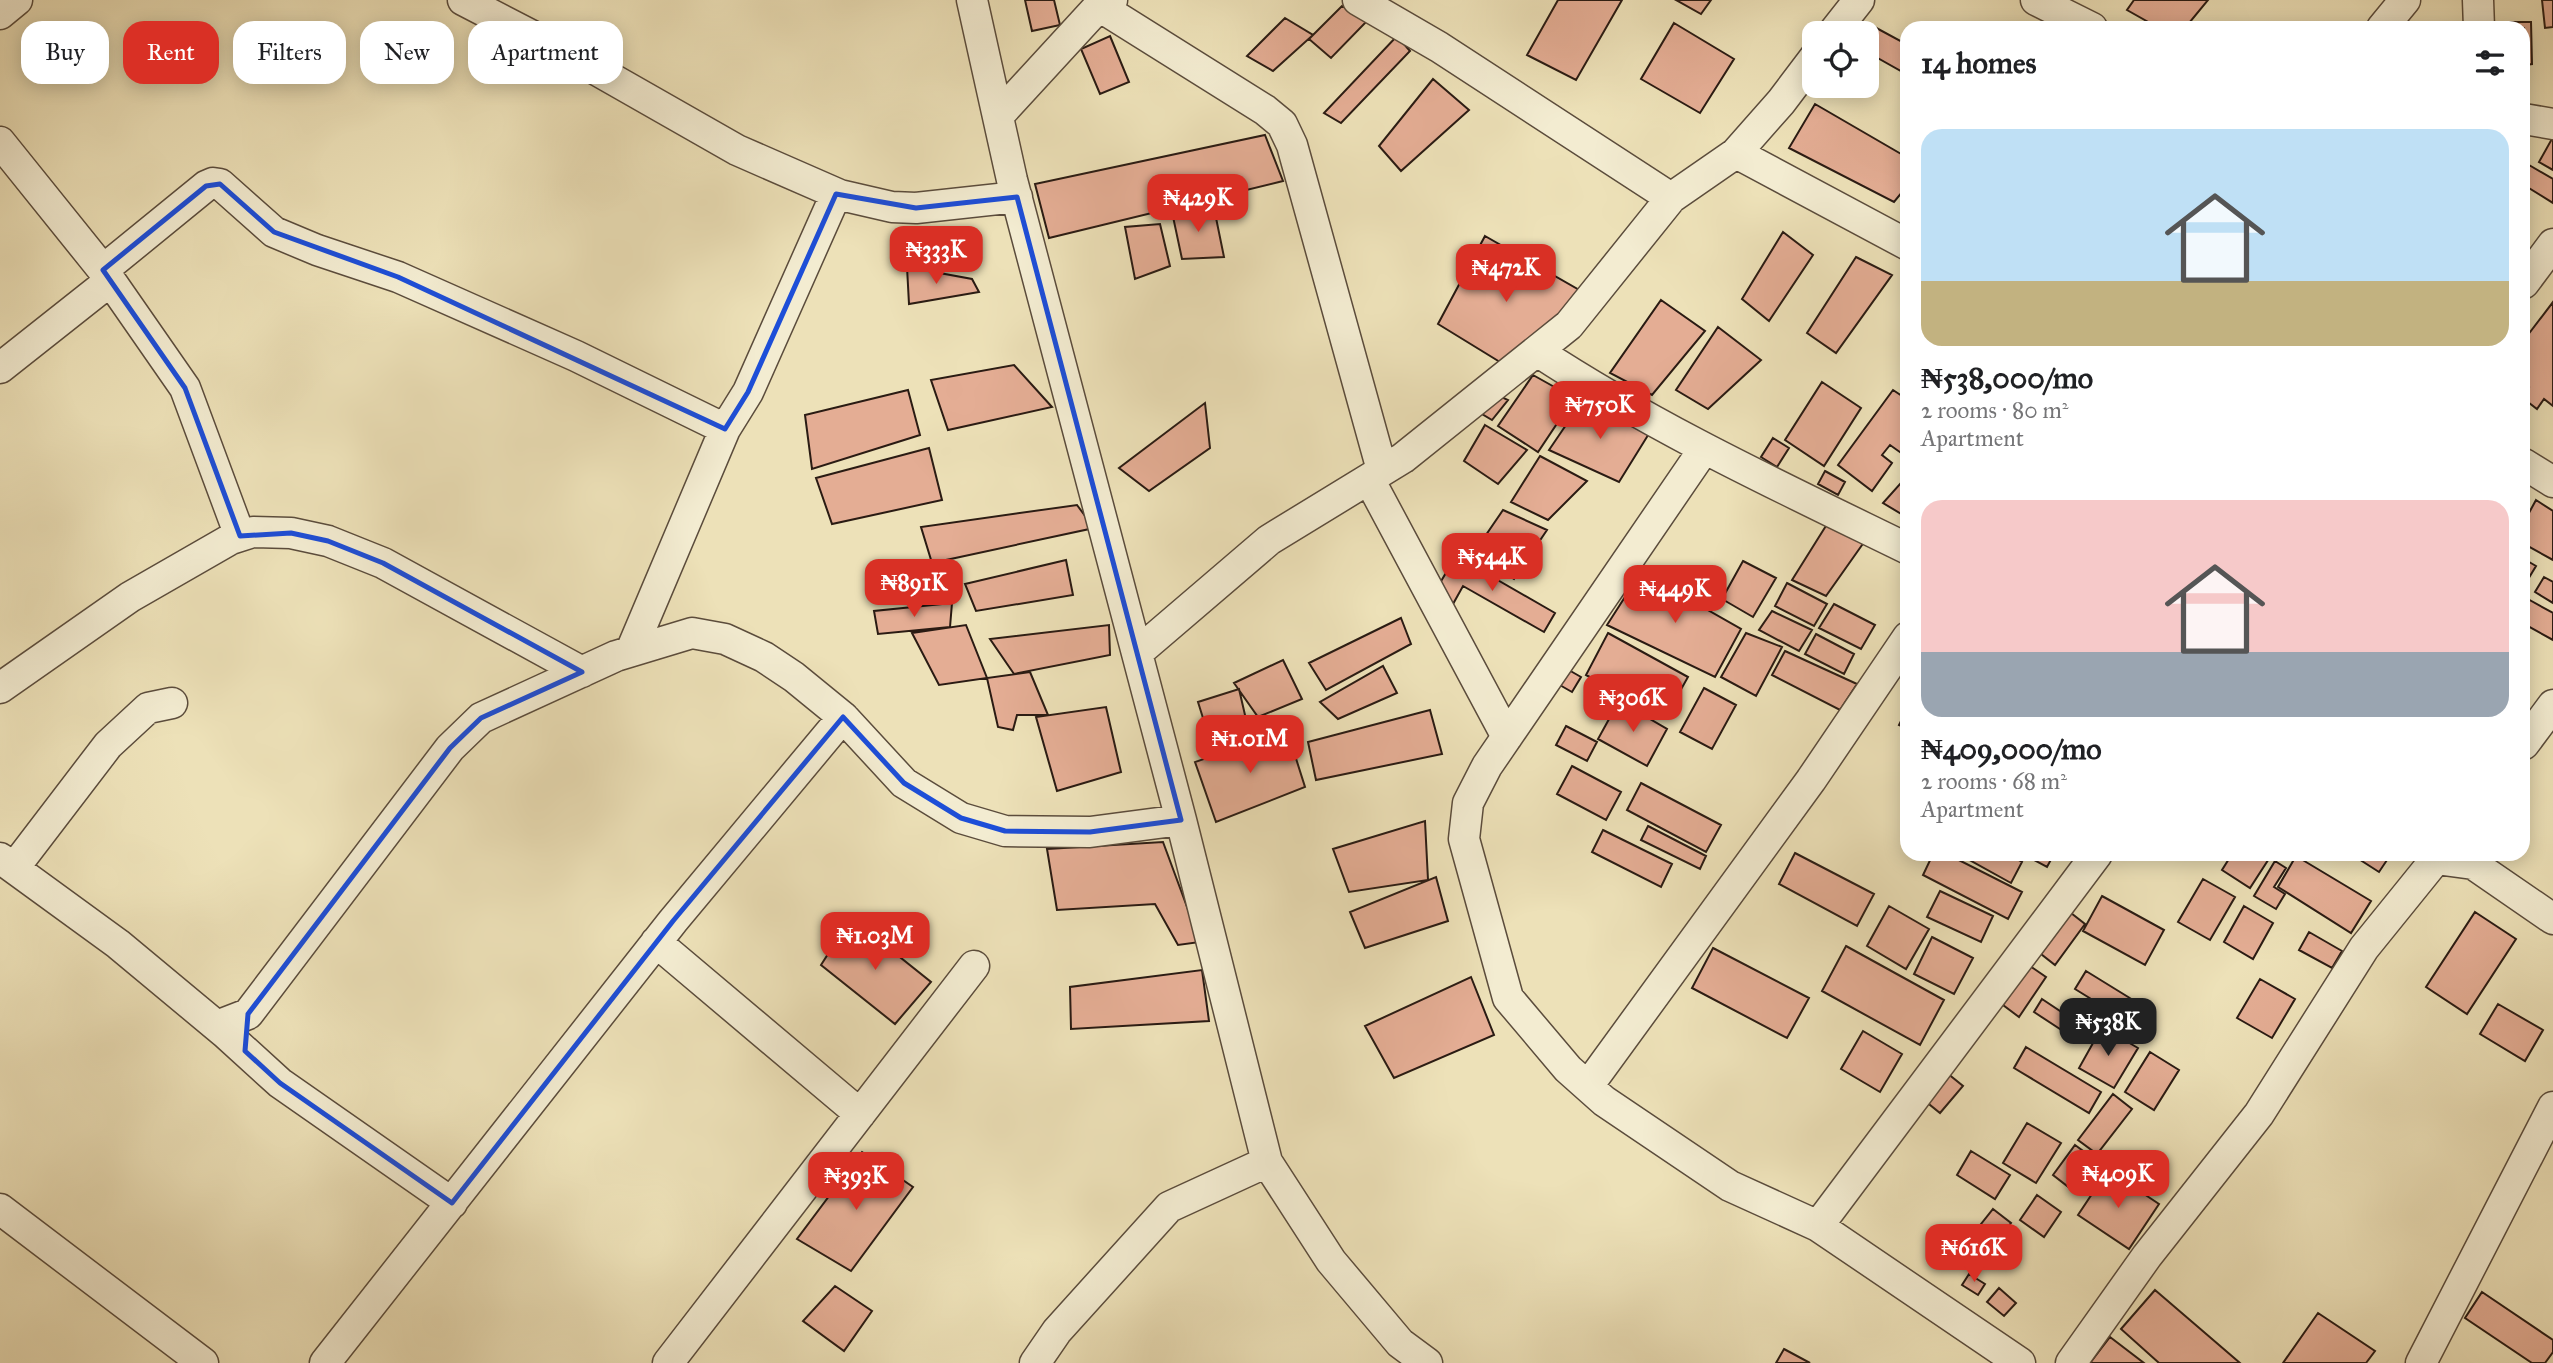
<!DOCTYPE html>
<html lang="en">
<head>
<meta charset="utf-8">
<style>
	body { margin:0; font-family:"IM FELL Great Primer",serif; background:#f2f2f2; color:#202124; height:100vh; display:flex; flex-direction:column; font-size:26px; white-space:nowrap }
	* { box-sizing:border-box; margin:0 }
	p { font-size:23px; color:#757577 }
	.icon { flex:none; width:38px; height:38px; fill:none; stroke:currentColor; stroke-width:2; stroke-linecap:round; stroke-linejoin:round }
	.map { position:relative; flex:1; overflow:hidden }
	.panel { position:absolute; left:1900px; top:21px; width:630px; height:840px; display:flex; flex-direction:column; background:#fff; border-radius:21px; box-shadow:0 4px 18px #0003 }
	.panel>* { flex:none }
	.top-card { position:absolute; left:21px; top:21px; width:665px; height:63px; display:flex; gap:14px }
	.buttons { position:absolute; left:1802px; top:21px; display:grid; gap:14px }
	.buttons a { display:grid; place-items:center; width:77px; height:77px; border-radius:14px; background:#fff; box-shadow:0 4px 18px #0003; font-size:35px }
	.price { position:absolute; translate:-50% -60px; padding:0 16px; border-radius:14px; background:#d93025; color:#fff; font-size:23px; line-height:46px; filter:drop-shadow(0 2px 4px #0008) }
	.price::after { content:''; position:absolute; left:50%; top:42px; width:21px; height:16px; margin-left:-10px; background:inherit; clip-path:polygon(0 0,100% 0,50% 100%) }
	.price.current { background:#222; color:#fff }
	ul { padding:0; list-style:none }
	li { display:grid; align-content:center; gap:14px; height:371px; padding:0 21px }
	li span { display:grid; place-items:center; height:217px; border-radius:21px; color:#555 }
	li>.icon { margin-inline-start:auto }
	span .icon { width:126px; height:126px; fill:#fffc; stroke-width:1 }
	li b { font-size:30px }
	h2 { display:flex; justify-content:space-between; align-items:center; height:84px; padding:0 21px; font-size:30px }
	.chip { padding:0 24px; border-radius:21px; background:#fff; box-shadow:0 4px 18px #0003; font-size:24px; line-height:63px }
	.chip.current { background:#d93025; color:#fff }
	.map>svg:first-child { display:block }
</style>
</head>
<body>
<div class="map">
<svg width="2553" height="1363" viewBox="0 0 2553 1363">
	<rect width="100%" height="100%" fill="#ede1b8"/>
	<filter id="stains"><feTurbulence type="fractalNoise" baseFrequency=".00286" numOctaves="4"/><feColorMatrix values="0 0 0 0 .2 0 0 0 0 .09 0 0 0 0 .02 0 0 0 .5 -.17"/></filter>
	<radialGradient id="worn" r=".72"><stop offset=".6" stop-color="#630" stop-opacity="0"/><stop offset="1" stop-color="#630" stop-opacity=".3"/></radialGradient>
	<!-- building -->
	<path fill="#e4ad94" stroke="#2a1b13" stroke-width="2" d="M1025,0H1054L1060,25L1032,31Z
		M1558,0H1622L1576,80L1527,55Z
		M1676,0H1711L1701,14Z
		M2134,0H2208L2185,28H2159L2127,10Z
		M2542,0H2553V27L2545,28Z
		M1342,6L1367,21L1331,58L1309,39Z
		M1285,18L1313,35L1273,71L1247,56Z
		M2506,22H2531L2532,64L2524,65V28H2506Z
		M1674,23L1734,59L1700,113L1641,79Z
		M1869,24L1908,45V75L1867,52V33H1864Z
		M1110,36L1129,82L1100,94L1081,49Z
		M1397,36L1410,51L1341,123L1324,113Z
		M1433,79L1469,110L1401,171L1379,146Z
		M1815,104L1908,158V185L1894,202L1789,148Z
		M1265,135L1283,181L1049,238L1035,184Z
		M2553,137V170L2539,162Z
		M2529,165L2553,179V203L2524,185V174Z
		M1214,208L1224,257L1182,259L1172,212Z
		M1160,224L1170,266L1135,279L1125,227Z
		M1783,232L1813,255L1769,321L1742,299Z
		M1485,236L1581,291L1513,370L1438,324Z
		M1856,257L1892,275L1836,353L1807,333Z
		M907,267L972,279L979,292L909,304Z
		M1661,300L1705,331L1652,395L1610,373Z
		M2553,302V406L2544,399L2537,409L2524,399V394L2529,387L2524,382V340Z
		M1718,327L1761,360L1708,409L1676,390Z
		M1014,365L1052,407L948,430L931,380Z
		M1533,375L1574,398L1538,452L1498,426Z
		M1822,382L1861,408L1824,466L1785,440Z
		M908,390L920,435L812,469L805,415Z
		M1893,390L1908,400V450L1904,455L1890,445L1882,455L1892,463L1872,491L1838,465Z
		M1491,392L1508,400L1492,420L1472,408Z
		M1583,400L1650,432L1619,482L1549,450Z
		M1205,403L1210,448L1149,491L1119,468Z
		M1485,425L1527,450L1498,484L1464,461Z
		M1773,438L1789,448L1777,467L1761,457Z
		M929,448L942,500L832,524L816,478Z
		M1540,456L1587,481L1548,520L1511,502Z
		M1825,471L1845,482L1838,495L1818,484Z
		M1908,475V518L1883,503Z
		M2536,500L2553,511V560L2524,544V522Z
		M1077,505L1094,528L932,563L921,527Z
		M1503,510L1547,530L1514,579L1473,554Z
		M1829,521L1867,538L1826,596L1792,580Z
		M1456,556L1555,613L1544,632L1463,586L1453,604L1434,593Z
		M2524,559L2536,566L2524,586Z
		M1066,560L1073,595L976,611L965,584Z
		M1743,561L1776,578L1753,617L1722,599Z
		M1641,572L1741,629L1715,677L1607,625Z
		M2544,577L2553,582V603L2535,592Z
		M1787,583L1827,604L1814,626L1775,606Z
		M2526,598L2553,613V640L2524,624V602Z
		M952,603L950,627L878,634L874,611Z
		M1834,604L1875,625L1861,649L1819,628Z
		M1772,611L1812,630L1799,651L1759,630Z
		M1401,618L1411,644L1326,690L1309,663Z
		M966,625L987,678L939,685L912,633Z
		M1109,625L1110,655L1014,674L990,639Z
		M1608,633L1688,677L1665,718L1586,675Z
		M1746,633L1782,647L1756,696L1721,677Z
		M1816,634L1854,654L1844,674L1805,654Z
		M1785,651L1857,684L1840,710L1772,675Z
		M1283,660L1302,699L1258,717L1234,683Z
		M1383,666L1397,693L1338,719L1320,702Z
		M1567,669L1581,677L1572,692L1558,684Z
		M1030,672L1048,715H1017L1013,730L998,727L987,678Z
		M1704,688L1736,705L1712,749L1680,732Z
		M1239,689L1248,728L1212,747L1198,702Z
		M1619,701L1667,729L1647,766L1598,739Z
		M1106,707L1121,772L1057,791L1036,717Z
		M1908,707V729L1899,725Z
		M1430,710L1442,754L1316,780L1308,742Z
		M1566,726L1597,742L1587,761L1556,745Z
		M1287,730L1305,787L1216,822L1195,762Z
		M1572,766L1621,792L1606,820L1557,794Z
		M1641,783L1721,825L1706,852L1627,810Z
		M1425,821L1428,880L1349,892L1333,849Z
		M1648,826L1706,856L1700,869L1641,840Z
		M1603,830L1672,864L1661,887L1592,852Z
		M1163,842L1200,942L1178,945L1155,904L1057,910L1047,849Z
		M1795,853L1874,894L1857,926L1779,884Z
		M1933,854H1947L2022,892L2008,919L1923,875Z
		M1968,854H2008L2022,862L2011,883L1966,858Z
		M2023,854H2054L2047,867Z
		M2232,854H2272L2250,888L2222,870Z
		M2351,854H2391L2379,872Z
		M2296,856L2371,901L2351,933L2278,887Z
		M2275,861L2286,868L2274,887L2285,894L2276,909L2254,896Z
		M1436,877L1448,921L1365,948L1350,912Z
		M2203,879L2235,897L2210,940L2178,922Z
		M1940,891L1993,916L1981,942L1927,917Z
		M2102,896L2164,930L2145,965L2083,931Z
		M1889,906L1929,929L1906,969L1867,946Z
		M2244,906L2273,923L2253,959L2224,942Z
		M2475,912L2516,939L2467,1014L2426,987Z
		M2071,913L2085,924L2055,965L2041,954Z
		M851,918L931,982L895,1024L821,965Z
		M2309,932L2342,951L2332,968L2299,950Z
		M1932,937L1973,958L1954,994L1914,974Z
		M1846,946L1944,1000L1920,1045L1822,991Z
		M1713,948L1809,998L1787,1038L1692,988Z
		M2030,966L2046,977L2019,1017L2003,1005Z
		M1202,970L1209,1021L1071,1029L1070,987Z
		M2086,971L2133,1000L2122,1018L2075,989Z
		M1471,977L1494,1035L1394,1078L1365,1026Z
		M2260,979L2295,999L2272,1038L2237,1018Z
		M2042,999L2075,1021L2066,1033L2034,1012Z
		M2498,1004L2543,1030L2525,1061L2480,1034Z
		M2102,1027L2138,1048L2114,1088L2079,1068Z
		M1863,1031L1902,1054L1880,1092L1841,1069Z
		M2026,1047L2101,1092L2089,1113L2014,1068Z
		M2150,1052L2179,1070L2154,1110L2125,1092Z
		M1947,1073L1963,1086L1940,1113L1924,1100Z
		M2113,1094L2132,1109L2097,1154L2078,1140Z
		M2027,1123L2061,1143L2036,1183L2003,1163Z
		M2075,1145L2094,1159L2071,1189L2053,1175Z
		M1971,1151L2010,1175L1995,1199L1957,1175Z
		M862,1152L913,1187L851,1271L797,1239Z
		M2108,1170L2159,1204L2129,1249L2078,1215Z
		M2037,1195L2061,1212L2044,1237L2020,1220Z
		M1993,1209L2011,1223L1980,1262L1962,1248Z
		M1969,1274L1985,1284L1978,1295L1962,1285Z
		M835,1286L872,1311L844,1351L803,1321Z
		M1999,1288L2016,1303L2004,1316L1987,1302Z
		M2155,1290L2240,1363H2159L2121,1329Z
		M2482,1292L2553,1340V1352L2545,1363H2532L2465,1318Z
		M2318,1313L2375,1351L2366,1363H2283Z
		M2110,1337L2144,1363H2090Z
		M1784,1349L1810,1363H1776Z"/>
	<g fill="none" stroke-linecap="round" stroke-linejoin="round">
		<!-- minor casing -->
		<g stroke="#5b4c3c" stroke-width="33">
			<path id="minor" d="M463,0L579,60L737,150L840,195L892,207L916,208L1017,197
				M972,0L1012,180L1181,820L1267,1162L1331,1261L1400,1343L1427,1363
				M1358,0L1439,47L1671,198
				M2036,0L2092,28
				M2478,0L2479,28
				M1099,6L1265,110L1282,124L1292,145L1382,470
				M0,14L17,0
				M2382,28L2405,0
				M1833,33L1859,0
				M998,116L1099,6L1112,0
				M2524,119L2553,124
				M0,142L103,270L185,388L240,536
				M1736,153L1908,245
				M103,270L206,186L213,183L220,184L274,232L317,250L398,277L576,356L725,429
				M2524,283L2553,244
				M1537,351C1654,428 1781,487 1908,549
				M0,368L110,281
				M1704,449L1487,766L1468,803L1464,839L1508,998L1568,1069L1604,1101L1730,1186L1818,1226L2020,1363
				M2524,464L2553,482
				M1369,479L1507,737
				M631,651L725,429L748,392L836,194
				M1137,653L1269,540L1403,458L1569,325L1671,198L1736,153L1781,102L1815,57
				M0,688L130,597L231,539L253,532L291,533L328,541L383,563L582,672
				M2524,744L2553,705
				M0,858L118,944L225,1033L280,1083L452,1203
				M2436,859L2473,864L2553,919
				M14,868L108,745L148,708L172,703
				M656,942L860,1114
				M217,1026L248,1014L450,748L481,718L616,656L692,633L725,639L764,657L794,677L843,717L904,783L961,818L1005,831L1090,832L1181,820
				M1588,1086L1811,780L1908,637
				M0,1209L203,1363
				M1818,1226L2097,854
				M325,1363L673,921L843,717
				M668,1363L974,966
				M1035,1363L1057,1331L1169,1207L1267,1162
				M2071,1363L2147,1256L2259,1114L2364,948L2440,854
				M2421,1363L2553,1107"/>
		</g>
		<!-- minor -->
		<use href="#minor" stroke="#f3ecd1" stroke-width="30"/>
	</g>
	<!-- marked area -->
	<path fill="none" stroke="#1d4ed8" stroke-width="5" stroke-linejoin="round" d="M220,184L274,232L398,277L725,429L748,392L836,194L916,208L1017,197L1181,820L1090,832L1005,831L961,818L904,783L843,717L673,921L452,1203L280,1083L245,1051L248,1014L450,748L481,718L582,672L383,563L328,541L291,533L240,536L185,388L103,270L206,186Z"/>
	<rect width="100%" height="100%" filter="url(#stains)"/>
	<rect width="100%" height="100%" fill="url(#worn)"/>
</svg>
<div class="buttons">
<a><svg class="icon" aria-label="locate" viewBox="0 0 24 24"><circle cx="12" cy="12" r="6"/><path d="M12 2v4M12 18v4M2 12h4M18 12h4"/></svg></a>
</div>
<b class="price" style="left:1198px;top:234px">₦429K</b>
<b class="price" style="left:936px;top:286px">₦333K</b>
<b class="price" style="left:1506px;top:304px">₦472K</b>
<b class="price" style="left:1600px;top:441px">₦750K</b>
<b class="price" style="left:1492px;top:593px">₦544K</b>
<b class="price" style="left:914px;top:619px">₦891K</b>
<b class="price" style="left:1675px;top:625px">₦449K</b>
<b class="price" style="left:1633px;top:734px">₦306K</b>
<b class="price" style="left:1250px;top:775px">₦1.01M</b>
<b class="price" style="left:875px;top:972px">₦1.03M</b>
<b class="price current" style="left:2108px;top:1058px">₦538K</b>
<b class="price" style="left:2118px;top:1210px">₦409K</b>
<b class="price" style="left:856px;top:1212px">₦393K</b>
<b class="price" style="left:1974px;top:1284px">₦616K</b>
<div class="top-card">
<a class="chip">Buy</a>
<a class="chip current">Rent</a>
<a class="chip">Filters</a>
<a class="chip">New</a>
<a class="chip">Apartment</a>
</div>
<section class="panel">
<h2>14 homes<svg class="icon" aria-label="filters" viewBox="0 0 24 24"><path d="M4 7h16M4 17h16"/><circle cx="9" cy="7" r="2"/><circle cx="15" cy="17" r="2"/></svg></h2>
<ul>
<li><span style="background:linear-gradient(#bfe0f5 70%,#c2b280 0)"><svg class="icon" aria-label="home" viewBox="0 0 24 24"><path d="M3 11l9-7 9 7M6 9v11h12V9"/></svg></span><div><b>₦538,000/mo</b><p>2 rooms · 80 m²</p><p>Apartment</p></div></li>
<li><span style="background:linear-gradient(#f6c9c9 70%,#9aa5b1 0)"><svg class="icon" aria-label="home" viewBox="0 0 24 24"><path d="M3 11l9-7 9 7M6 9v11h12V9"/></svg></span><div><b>₦409,000/mo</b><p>2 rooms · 68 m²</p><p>Apartment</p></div></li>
</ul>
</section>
</div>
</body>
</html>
